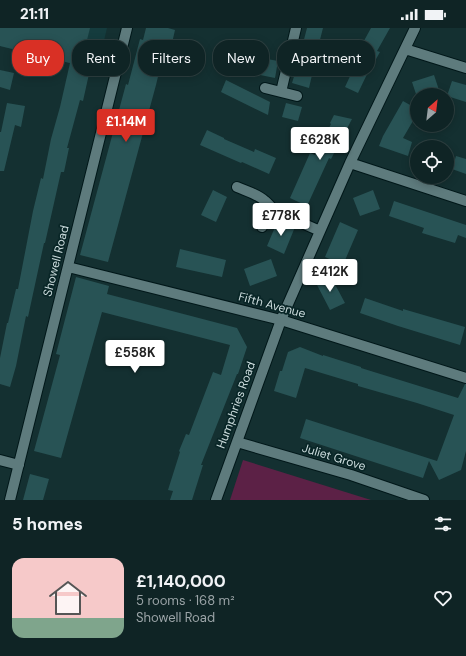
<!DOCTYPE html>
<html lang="en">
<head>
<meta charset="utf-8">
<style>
	body { margin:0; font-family:"DM Sans",sans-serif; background:#182c2d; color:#f1f3f6; height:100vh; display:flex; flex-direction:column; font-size:15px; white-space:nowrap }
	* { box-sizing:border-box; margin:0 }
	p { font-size:13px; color:#9ba4a7 }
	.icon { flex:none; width:22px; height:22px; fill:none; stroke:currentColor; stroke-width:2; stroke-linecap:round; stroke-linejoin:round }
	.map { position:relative; height:472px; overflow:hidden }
	.sheet { display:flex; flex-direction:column; background:#0f2425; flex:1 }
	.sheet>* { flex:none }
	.hud { position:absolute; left:12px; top:12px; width:442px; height:36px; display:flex; gap:8px }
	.needle { width:26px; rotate:28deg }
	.buttons { position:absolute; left:410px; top:60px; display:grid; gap:8px }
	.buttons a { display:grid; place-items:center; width:44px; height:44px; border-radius:50%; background:#0f2425; box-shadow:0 2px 10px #0003,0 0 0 1px #2f4142; font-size:20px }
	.price { position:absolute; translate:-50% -34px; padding:0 9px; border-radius:4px; background:#fff; color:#222; font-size:13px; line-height:26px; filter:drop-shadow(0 1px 2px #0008) }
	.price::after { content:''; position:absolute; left:50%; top:24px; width:12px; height:9px; margin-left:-6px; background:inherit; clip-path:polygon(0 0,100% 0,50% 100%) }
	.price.on { background:#d93025; color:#fff }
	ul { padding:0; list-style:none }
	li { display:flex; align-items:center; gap:12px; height:100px; padding:0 12px }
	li+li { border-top:1px solid #2f4142 }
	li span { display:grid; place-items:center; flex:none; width:112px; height:80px; border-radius:12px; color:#555 }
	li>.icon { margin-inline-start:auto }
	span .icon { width:48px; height:48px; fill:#fffc; stroke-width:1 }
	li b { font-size:17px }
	h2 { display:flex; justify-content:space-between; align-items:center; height:48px; padding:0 12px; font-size:17px }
	.chip { padding:0 14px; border-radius:16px; background:#0f2425; box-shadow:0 2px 10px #0003,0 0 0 1px #2f4142; font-size:14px; line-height:36px }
	.chip.on { background:#d93025; color:#fff }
	.status { display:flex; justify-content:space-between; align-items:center; height:28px; padding:0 20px; background:#0f2425; direction:ltr }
	.status svg { height:11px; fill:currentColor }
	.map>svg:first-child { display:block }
</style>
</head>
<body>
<div class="status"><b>21:11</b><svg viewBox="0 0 49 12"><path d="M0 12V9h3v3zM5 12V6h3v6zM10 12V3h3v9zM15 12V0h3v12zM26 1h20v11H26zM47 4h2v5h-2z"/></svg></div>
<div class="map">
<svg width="466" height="472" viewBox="0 0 466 472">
	<rect width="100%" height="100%" fill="#143031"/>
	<!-- built -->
	<path fill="#153c3e" d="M0,0H107L97,42L0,18Z"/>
	<!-- green -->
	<path fill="#5c2146" d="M243,432L371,472H230Z"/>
	<!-- building -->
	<path fill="#285355" d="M0,0H90L79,44L89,46L83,73L80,72L67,120H69L64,144H61L45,215H44L28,289L26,288L16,338L10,359L0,356V330L7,295H8L16,261H18L33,183L41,150L43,151L51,111L60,79L70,35L0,18Z
		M146,0H168L175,2L170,24L173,25L171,35L162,32L156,57L108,234L80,227L126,56L128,57L140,11L143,12Z
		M307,0H323L311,47H312L309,60L292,55L296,42Z
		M371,0H390L377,23L380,24L371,40H370L358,65L345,59L357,33L354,31Z
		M232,22L251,27V28L278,33L275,50L231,41L233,39L228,38Z
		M0,42L14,45L10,62L0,59Z
		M434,47L439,62L424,67H417V69L412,54Z
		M226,52L270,74L268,87L221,64Z
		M452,53L466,57V74L447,68Z
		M403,73L417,81V86L403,110L412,114L408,128L379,118L383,108Z
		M7,75L25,78L21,99L15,97L4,143H0V104H1Z
		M286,75L302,79L298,93L282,89Z
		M334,87L352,91L331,131L329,130L307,178L290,170L310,125L315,127L331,96L330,95Z
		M207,102L224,110V111L254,124L255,121L276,130L269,146L242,134L241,135L200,117Z
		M456,128L466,131V146L452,141Z
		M213,162L227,169L216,194L201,187Z
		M373,162L380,181L360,188L353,170Z
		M394,173L466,197V210L458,207L455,215L422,205L424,200L389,188Z
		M278,192L295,199L284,226L267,218Z
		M340,194L358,202L343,237L325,229Z
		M180,221L226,232L222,249L176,239Z
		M271,231L277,248L250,258L244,241Z
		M330,247L345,275L330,282L316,255Z
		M76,249L109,258L107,266L237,300L247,319L238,346H237L201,437H203L192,472H170L173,463L168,462L180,424L179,423L186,406L189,407L213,344L221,347L230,317L102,284L61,430L34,423L60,327L56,326Z
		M365,270L403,283V281L465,299L460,317L398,298L360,285Z
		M300,319L323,328V327L361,339V340L458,370L465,356H466V423L461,442L439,452L429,433L423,450L300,410L306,391L437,433L454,387L417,375L358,358V356L305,340L296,370L274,363L280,343H282L288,324Z
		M30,446L49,451L43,472H23Z"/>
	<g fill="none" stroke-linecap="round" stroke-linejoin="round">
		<!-- minor casing -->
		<g stroke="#001719" stroke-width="12">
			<path id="minor" d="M405,21L466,40
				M265,60L297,68
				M281,64L296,0
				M350,135L466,173
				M237,159C246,163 258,166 265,173C270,177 272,181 277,184L320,203
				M262,199L271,180
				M68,239L281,292L466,350
				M237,414L351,447L424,472
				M0,432L19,437
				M10,472L127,0
				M216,472L281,292L350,135L415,0"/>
		</g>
		<!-- minor -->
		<use href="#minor" stroke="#5e7b7d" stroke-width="10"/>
	</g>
	<g text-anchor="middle" stroke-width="3.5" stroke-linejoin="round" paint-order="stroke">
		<!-- street labels -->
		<g font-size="12" fill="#ccdcdd" stroke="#092627">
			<text transform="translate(56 233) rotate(-76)" y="4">Showell Road</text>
			<text transform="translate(272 277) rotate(15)" y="4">Fifth Avenue</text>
			<text transform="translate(236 377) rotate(-70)" y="4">Humphries Road</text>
			<text transform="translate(334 429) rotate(17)" y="4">Juliet Grove</text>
		</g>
	</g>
</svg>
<div class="buttons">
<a><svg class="needle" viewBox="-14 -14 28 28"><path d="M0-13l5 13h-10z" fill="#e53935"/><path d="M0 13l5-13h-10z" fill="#9ba4a7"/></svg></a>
<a><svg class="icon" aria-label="locate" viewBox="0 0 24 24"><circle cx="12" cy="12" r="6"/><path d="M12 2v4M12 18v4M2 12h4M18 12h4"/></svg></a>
</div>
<b class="price on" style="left:126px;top:115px">£1.14M</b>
<b class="price" style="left:320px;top:133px">£628K</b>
<b class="price" style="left:281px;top:209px">£778K</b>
<b class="price" style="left:330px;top:265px">£412K</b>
<b class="price" style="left:135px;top:346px">£558K</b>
<div class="hud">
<a class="chip on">Buy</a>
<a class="chip">Rent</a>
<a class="chip">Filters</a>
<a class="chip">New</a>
<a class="chip">Apartment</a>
</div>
</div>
<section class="sheet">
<h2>5 homes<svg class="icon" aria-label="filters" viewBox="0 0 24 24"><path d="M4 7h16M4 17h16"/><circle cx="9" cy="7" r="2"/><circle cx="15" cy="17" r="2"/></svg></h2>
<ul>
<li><span style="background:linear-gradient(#f6c9c9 75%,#7fa58c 0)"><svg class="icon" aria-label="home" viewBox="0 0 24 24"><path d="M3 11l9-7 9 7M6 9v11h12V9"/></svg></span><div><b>£1,140,000</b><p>5 rooms · 168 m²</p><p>Showell Road</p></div><svg class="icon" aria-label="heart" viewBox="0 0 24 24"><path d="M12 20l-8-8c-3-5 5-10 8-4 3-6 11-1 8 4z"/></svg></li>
</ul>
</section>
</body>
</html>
